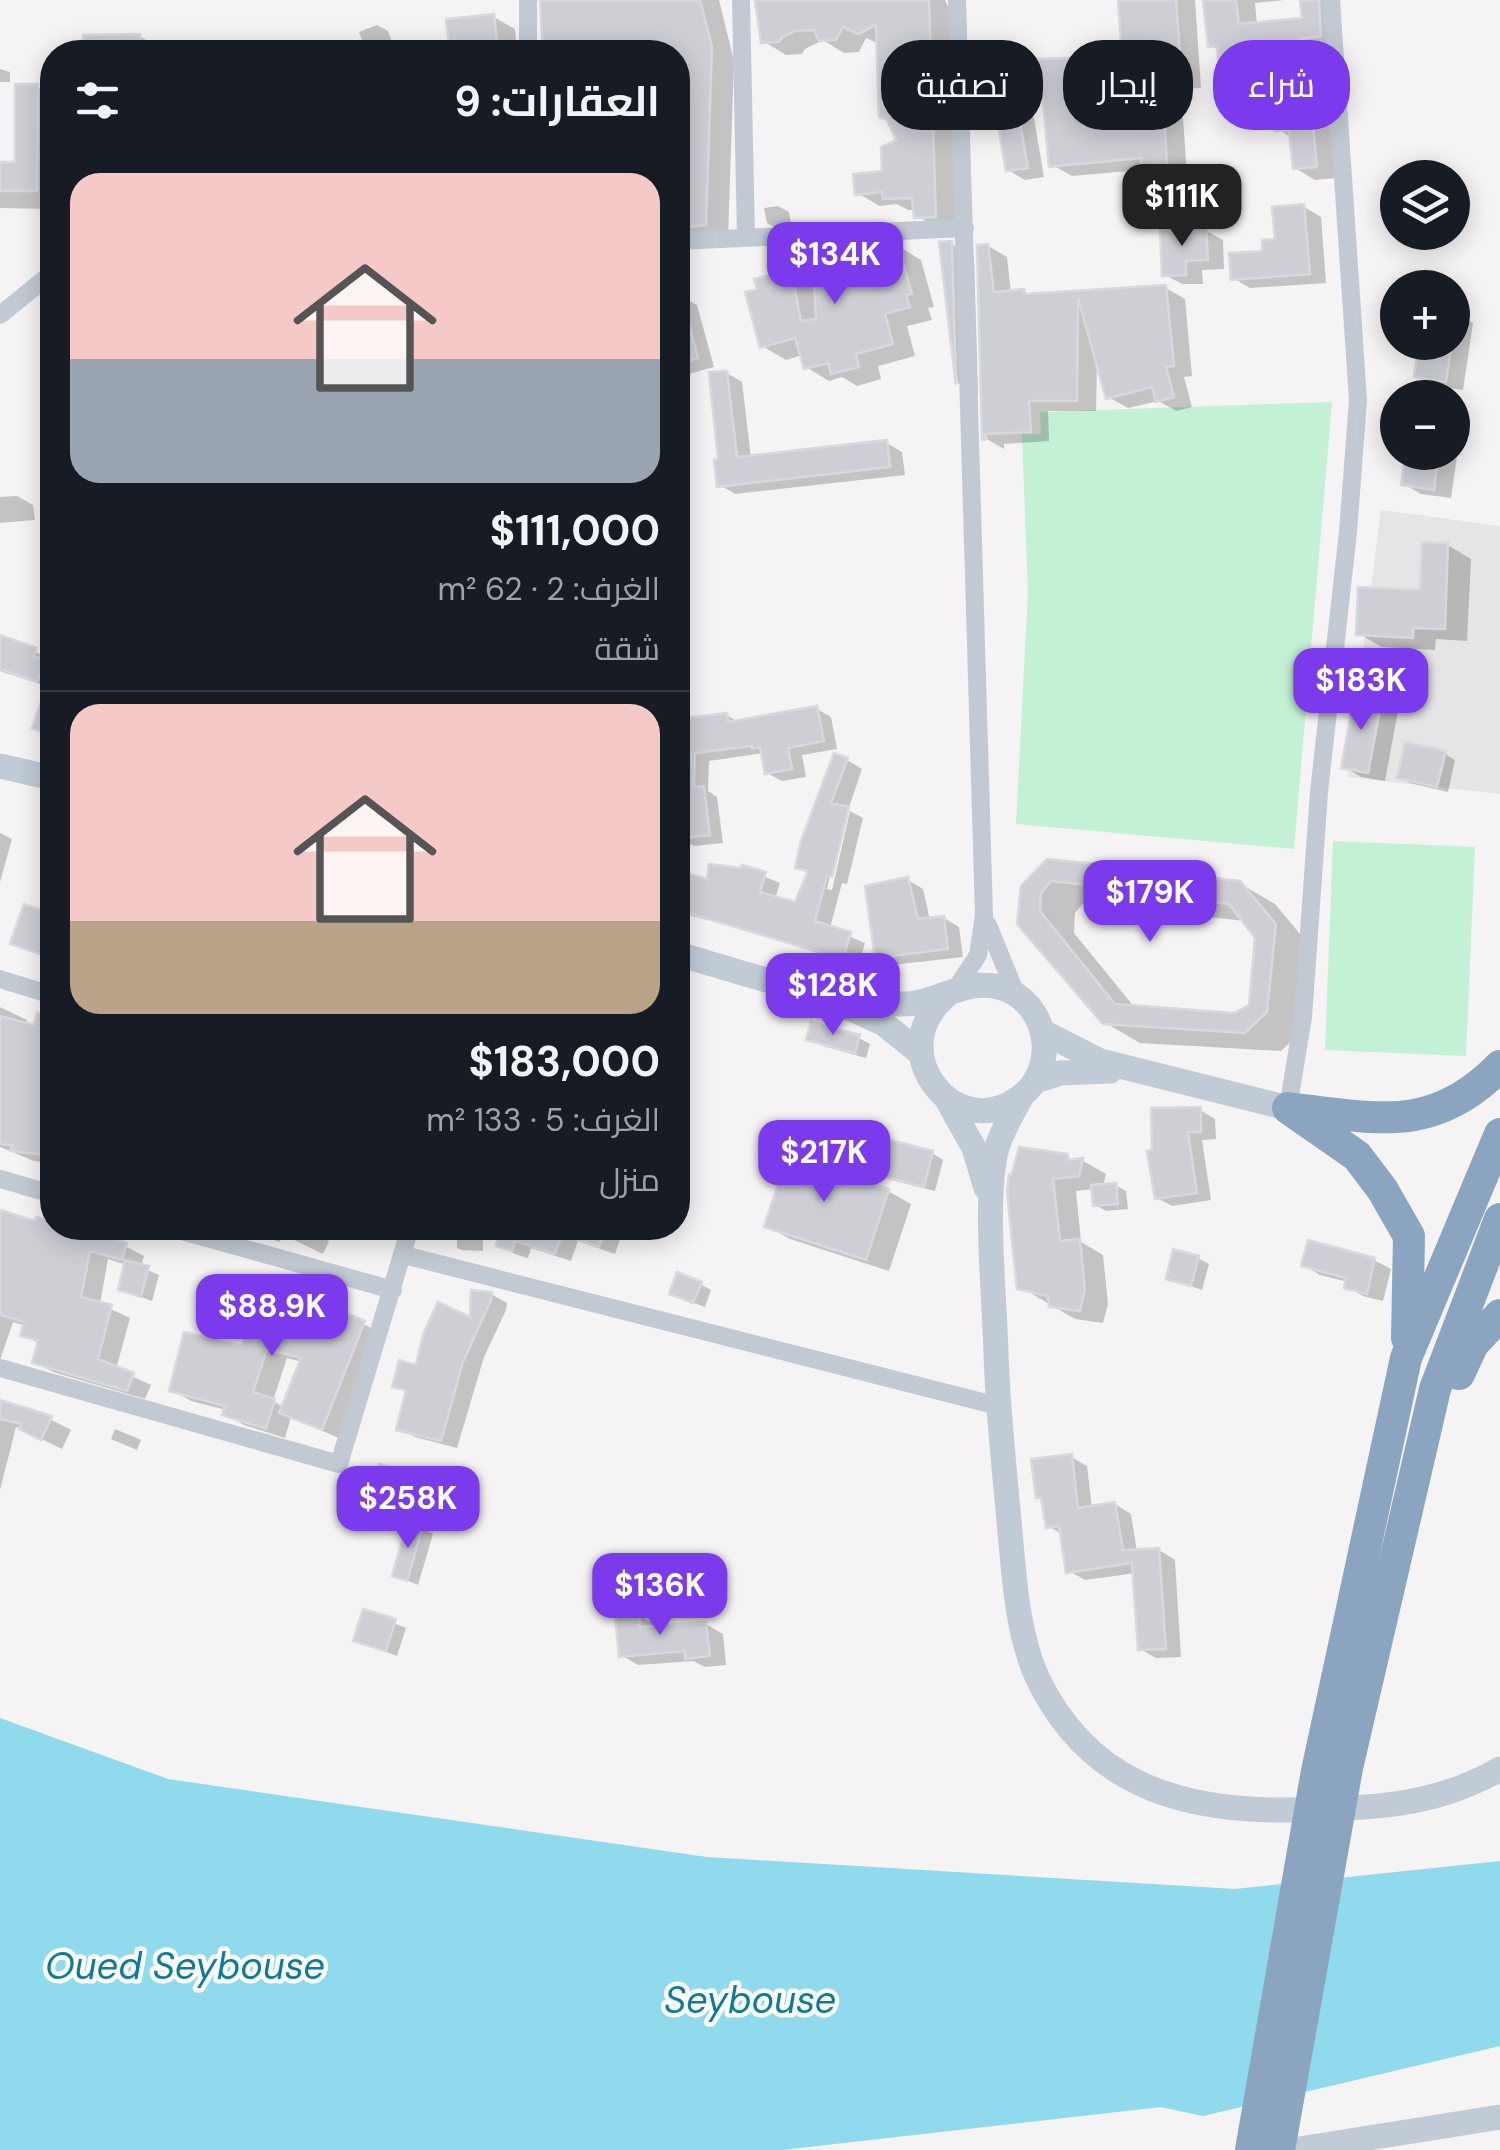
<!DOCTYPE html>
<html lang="ar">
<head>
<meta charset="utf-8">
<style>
	body { margin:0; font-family:"DM Sans",Cairo,sans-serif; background:#242831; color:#f1f3f6; direction:rtl; height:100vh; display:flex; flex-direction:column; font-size:38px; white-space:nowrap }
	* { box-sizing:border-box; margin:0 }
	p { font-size:32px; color:#9ea1a6 }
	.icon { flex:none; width:55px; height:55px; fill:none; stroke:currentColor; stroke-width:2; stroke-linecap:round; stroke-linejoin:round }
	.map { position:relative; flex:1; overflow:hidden; direction:ltr }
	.sheet { position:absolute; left:40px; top:40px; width:650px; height:1200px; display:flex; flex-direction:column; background:#171b24; border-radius:40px; box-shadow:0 5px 25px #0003; direction:rtl }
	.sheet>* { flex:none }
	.guide { position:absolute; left:720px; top:40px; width:630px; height:90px; direction:rtl; display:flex; gap:20px }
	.fabs { position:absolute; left:1380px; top:160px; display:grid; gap:20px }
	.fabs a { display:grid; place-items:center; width:90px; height:90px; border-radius:50%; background:#171b24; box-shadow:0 5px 25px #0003; font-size:50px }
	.price { position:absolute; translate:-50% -85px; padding:0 22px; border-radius:20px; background:#7c3aed; color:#fff; font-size:32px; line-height:65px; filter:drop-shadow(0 2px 5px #0008) }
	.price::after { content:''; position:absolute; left:50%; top:60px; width:30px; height:22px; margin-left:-15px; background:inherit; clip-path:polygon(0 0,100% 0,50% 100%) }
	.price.on { background:#222; color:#fff }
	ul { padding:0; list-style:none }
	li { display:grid; align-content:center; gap:20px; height:530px; padding:0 30px }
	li+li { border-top:2px solid #363941 }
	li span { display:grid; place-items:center; height:310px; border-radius:30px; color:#555 }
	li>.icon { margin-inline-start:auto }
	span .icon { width:180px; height:180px; fill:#fffc; stroke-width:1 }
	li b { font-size:42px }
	h2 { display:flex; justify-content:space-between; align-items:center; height:120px; padding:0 30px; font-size:42px }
	.chip { padding:0 35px; border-radius:40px; background:#171b24; box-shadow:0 5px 25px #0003; font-size:35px; line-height:90px }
	.chip.on { background:#7c3aed; color:#fff }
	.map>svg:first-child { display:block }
</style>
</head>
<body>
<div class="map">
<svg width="1500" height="2150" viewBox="0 0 1500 2150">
	<rect width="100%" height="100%" fill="#f5f3f3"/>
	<!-- education -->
	<path fill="#e6e4e5" d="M1381,510L1500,526V794L1347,777Z"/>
	<!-- green -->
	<path fill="#c3f1d5" d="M1332,402L1294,849L1016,824L1028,593L1022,434H1041L1040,412Z
		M1333,841L1475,847L1466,1056L1325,1050Z"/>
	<!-- water -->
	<path fill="#90daee" d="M0,1718L168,1779L707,1857L1235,1889L1500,1861V2046L1203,2116L1161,2107L782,2150H0Z"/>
	<!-- shadow -->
	<path fill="#0003" fill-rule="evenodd" d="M543,0H719L734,61L728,237L700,240L678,250V52H547Z
		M758,0H945L951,13L958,229H940L917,216L916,210H908L897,204L880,206L857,193L884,173L900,141L879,44L866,38L859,52L844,53L826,42H819L805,49L802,54L786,55L763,41Z
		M1121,0H1195L1201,88L1181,89L1187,175L1164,176L1152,169L1072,176L1052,165L1125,59Z
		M1205,0H1284L1255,3L1257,25L1305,20L1302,0H1314L1315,9L1320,8L1319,0H1335L1340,47L1319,50L1320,60H1317L1322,103L1329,108L1336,178L1315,180L1295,168L1292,138L1278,129L1276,116L1246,119L1225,107L1220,51L1211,46Z
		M494,17L515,29L517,52H453L449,21Z
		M377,25L388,31L394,47L380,52L365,48L359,32Z
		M139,36L167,52H86V38Z
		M1009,61L1026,71L1044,177L1025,180L1008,170Z
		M0,69L10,72V82H0Z
		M37,87L52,96V209L0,208V165H18Z
		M778,206L789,212L792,229H778L767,223L764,208Z
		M1304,207L1321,217L1326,283L1250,288L1233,278L1277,242Z
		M1205,230L1223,240L1224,269L1202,270L1203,284H1182L1165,275Z
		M942,244H951L974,257L978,395L958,383Z
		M898,246L921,260L934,307L928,308L932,320L907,326L915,356L878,366L881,379L857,386L842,377L829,381L806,367L802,355L786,360L762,346L791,272L817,287Z
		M988,246L1007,257L1011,293L1024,292L1031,296L1166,288L1185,299L1192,376L1184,377L1192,407L1177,411L1158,401L1128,408L1108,397L1097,361L1096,411H1048L1049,441L1004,444V449L985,438Z
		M678,295L697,305L714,367L678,377Z
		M1452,313L1473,323L1463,390L1434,386L1417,376L1422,342H1452Z
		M727,373L742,382L751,458L887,443L902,452L905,475L735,494L720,485Z
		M1452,423L1461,428L1451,498L1421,494L1404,484L1408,452H1452Z
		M17,496L33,505L35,520L0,523V497Z
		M1448,545L1471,559L1467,641L1436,639L1435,650L1382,647L1359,634L1422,592Z
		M0,638L52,659V688L0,671Z
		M1381,701L1398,711L1385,781L1361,777L1344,767Z
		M817,709L831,717L837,749L802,755L806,777L782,781L767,773L764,753L709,761L708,791L717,797L723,843L694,846L679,838L678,722L726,715L739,722Z
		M1445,754L1455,760L1448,792L1410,783L1400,776Z
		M847,760L862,769L848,810H845L827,889L832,890L850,811L863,818L847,884L842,883L830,928L865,943L858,966L726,924L678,913V873L710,882L743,868L780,883L775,899L796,905L810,874L798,867Z
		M0,833L12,839L0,882Z
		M1048,862L1117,868L1148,886L1239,883L1275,904L1310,946L1301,1032L1281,1051L1140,1043L1104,1022L1020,923ZM1151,896L1182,914L1245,921L1257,937L1251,1006L1235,1016L1135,1008L1074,933L1075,913L1086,900L1150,906Z
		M908,880L923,889L930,920L944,918L959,927L963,957L892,965L877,956Z
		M0,1007L27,1020L25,1025L36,1028L39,1016L52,1020V1163L34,1161L0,1147Z
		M859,1038L870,1044L866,1058L820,1045L809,1039Z
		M1200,1110L1215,1119L1216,1139L1202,1140L1211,1200L1172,1206L1157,1198L1154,1152Z
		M892,1143L932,1153L943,1160L935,1191L895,1181L884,1174Z
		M1067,1157L1075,1162L1083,1161L1106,1174L1103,1186L1115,1185L1126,1191L1128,1209L1106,1211L1095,1205L1094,1189L1076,1191L1081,1242L1103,1255L1108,1304L1103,1323L1075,1319L1020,1287L1010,1192Z
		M765,1171L888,1191L911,1204L889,1271L790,1239L767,1226L781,1180Z
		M0,1213L37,1224L38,1220L52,1222V1228L94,1230L144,1256L141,1267L159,1275L152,1301L120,1289L127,1265L108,1259L100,1304L130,1318L116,1369L151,1385L145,1399L53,1372L35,1362L40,1344L23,1334L26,1326L13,1322L0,1360Z
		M242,1228H305L329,1241L323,1254L282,1234L280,1242L255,1235Z
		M503,1228H624L615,1254L578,1241L571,1261L531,1248L528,1258L515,1254L499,1245Z
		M457,1236H479L483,1239V1251L462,1250L457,1248Z
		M1198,1258L1209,1264L1202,1290L1169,1278Z
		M1374,1260L1391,1269L1383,1301L1363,1296L1347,1287L1348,1282L1320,1275L1304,1265Z
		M700,1284L711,1290L705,1307L683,1299Z
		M303,1294L383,1334L341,1439L291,1417L285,1438L244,1425L225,1414L226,1410L191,1401L172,1390L244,1349ZM287,1358L302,1362L284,1407L273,1401Z
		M491,1294L507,1303L506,1310L484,1357L457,1448L415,1437L399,1428L408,1393L395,1385L472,1321Z
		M0,1402L34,1411L71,1430L62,1449L16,1427L0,1490Z
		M115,1429L141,1440L137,1450L111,1439Z
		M1071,1457L1087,1466L1092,1508L1115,1504L1131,1514L1137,1552L1159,1550L1175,1560L1181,1657L1156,1658L1140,1649L1136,1573L1085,1580L1069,1571L1063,1535L1048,1526L1044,1500L1038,1497Z
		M422,1478L433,1484L427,1506L387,1495L376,1488Z
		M422,1528L433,1534L418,1585L394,1575Z
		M365,1612L406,1628L397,1656L356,1640Z
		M638,1615L656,1624V1628L706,1624L723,1634L726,1665L705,1667L693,1661L638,1665L621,1655Z"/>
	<!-- building -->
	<path fill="#cdcfd5" stroke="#d7d9de" stroke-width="2.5" d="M540,0H700L712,47L706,225L678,228V52L622,49L594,52L593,47L572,46L543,52Z
		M755,0H929L936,217L914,218L912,198L883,199L882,192L855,195L853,174L882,171L881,147L896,140L887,120L879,117L876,25L858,34L843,27L836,40L819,41L814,30L795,31L782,37L779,42L761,43Z
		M1118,0H1176L1182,78L1162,79L1167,164L1141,166V158L1049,167L1039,59L1122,56Z
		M1203,0H1236L1239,24L1302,18L1300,0H1319L1321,36L1300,39L1301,49L1298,50L1302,94L1310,93L1317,167L1293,169L1289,130L1275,131L1273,104L1223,109L1217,46L1208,47Z
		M494,14L498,52H450L446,19Z
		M140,34L141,52H83V35Z
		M1009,59L1028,168L1006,171L987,62Z
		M15,84H38L37,191H0V162H15Z
		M1304,204L1310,274L1231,280L1229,253L1262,251V240L1275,239L1272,207Z
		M1206,227L1208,260L1186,261V275L1162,276L1160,230Z
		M952,241L956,385L939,242Z
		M885,244H898L912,294L906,295L910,307L885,314L893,344L856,354L859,367L831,374L828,363L804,369L795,338L760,348L745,292L757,289L754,279L791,269L801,321L816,319L813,263Z
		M988,244L994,292L1024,289L1025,294L1166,285L1174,366L1166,367L1174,397L1156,402L1152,387L1106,399L1078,298L1077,401H1029L1031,432L985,434L986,439L982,440L977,245Z
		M683,300L698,358L678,363V301Z
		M1419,342H1452L1446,382L1414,377Z
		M727,371L737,457L887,440L890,467L717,487L714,460L718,459L709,372Z
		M1406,452H1439L1434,490L1401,485Z
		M1422,542L1448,543L1445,629L1413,628V638L1356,635L1358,587L1420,590Z
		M0,635L37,648L34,656L45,660L37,682L0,669Z
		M50,676H52V736L32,728Z
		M1355,693L1382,699L1368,773L1341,768Z
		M817,706L824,741L788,748L792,769L765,774L760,747L752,749V746L695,753L694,787L704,786L710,835L678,839V719L727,713L728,722Z
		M1405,742L1446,751L1437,787L1397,778Z
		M834,753L848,758L831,803L849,807L832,877L827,876L815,921L851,932L843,959L678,910V871L707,879L709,864L741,868L742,865L766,872L760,892L795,902L808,871L795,868L801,841Z
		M1047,859L1117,866L1115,888L1051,881L1041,893L1040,911L1115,1004L1234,1013L1249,1005L1255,938L1229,904L1145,895L1147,871L1240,881L1276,924L1267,1012L1245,1033L1103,1024L1017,924L1021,886Z
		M908,877L918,919L944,916L948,949L875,958L865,886Z
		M24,904L52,914V958L10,944Z
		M37,1013L52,1017V1107L46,1155L11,1151L12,1145L0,1144V1016L34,1025Z
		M811,1022L860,1035L855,1053L806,1040Z
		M1201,1107V1132H1188L1197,1193L1155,1199L1147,1151L1152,1150L1151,1108Z
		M890,1140L933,1151L924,1187L881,1176Z
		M1019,1147L1068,1154V1160L1083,1158L1079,1176L1053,1179L1060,1241L1080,1239L1085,1289L1080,1311L1049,1307L1048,1296L1017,1289L1007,1192L1009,1175L1012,1174Z
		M770,1149L889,1189L866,1260L764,1227L780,1178L762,1172Z
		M1116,1183L1118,1204L1093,1206L1091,1185Z
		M0,1210L35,1221L36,1217L52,1220V1228H95L94,1233L127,1243L122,1260L90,1251L81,1297L112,1305L98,1359L134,1373L127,1391L32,1363L38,1340L20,1336L24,1322L0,1315Z
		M484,1228H606L599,1247L562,1234L555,1254L515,1241L512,1251L496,1246L499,1235L484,1230Z
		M1308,1240L1375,1258L1367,1294L1344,1288L1346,1278L1301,1266Z
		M1173,1249L1199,1256L1191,1286L1166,1279Z
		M125,1260L149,1266L141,1297L118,1290Z
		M677,1272L702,1282L693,1303L669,1294Z
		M259,1280L304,1292L303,1296L365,1321L322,1430L279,1413L301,1358L267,1349L253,1392L275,1399L266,1429L222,1415L225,1406L169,1391L184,1332L242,1346Z
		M471,1290L492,1292L491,1300L463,1362L441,1441L396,1430L406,1390L392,1387L399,1360L416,1365L423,1335L438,1302L470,1317Z
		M0,1400L52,1416L41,1440L19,1429L21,1424L0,1419Z
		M1072,1454L1078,1508L1115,1502L1123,1550L1159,1548L1166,1649L1138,1650L1132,1563L1066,1573L1059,1526L1046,1528L1041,1498H1036L1031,1459Z
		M379,1464L423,1476L416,1501L373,1490Z
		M408,1521L423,1526L407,1581L392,1576Z
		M363,1609L396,1619L386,1651L353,1641Z
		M639,1612L640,1627L706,1622L710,1656L685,1659V1651L619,1657L615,1614Z"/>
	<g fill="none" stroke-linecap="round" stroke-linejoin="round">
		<!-- street -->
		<path stroke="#c1cad2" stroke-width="18" d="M528,0V52
			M741,0L746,238
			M678,241L965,228
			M0,315L52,273
			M988,925L1016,994
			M0,979L52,995
			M955,990L978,955L984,915L957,0
			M1288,1108L1303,1017L1319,792L1348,532L1358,400L1331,0
			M0,1179L52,1194
			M171,1228L393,1290
			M404,1255L998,1406
			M0,1368L339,1464L410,1228"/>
		<!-- secondary -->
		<path stroke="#c1cbd6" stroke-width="25" d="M0,766L52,778
			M678,954C751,975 823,1001 899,1004C935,1006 966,976 1002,988C1048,1003 1060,1067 1020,1097C956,1146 881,1051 946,996
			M845,1006L884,1024L920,1053
			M1043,1032L1100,1061L1288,1108
			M1035,1081L1060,1073L1110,1071
			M1022,1096C1012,1114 1001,1132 996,1151C984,1205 995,1298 996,1355C998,1411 1004,1466 1009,1521C1014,1572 1016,1630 1037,1677C1087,1783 1179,1811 1287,1810C1365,1808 1430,1809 1500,1769
			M946,1098L974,1148L986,1188
			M1293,2150L1500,2117"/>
		<!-- highway -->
		<path stroke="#8ba5c1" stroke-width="32" d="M1288,1108L1357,1156L1382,1189L1409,1236L1407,1338
			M1293,1109C1378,1118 1434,1134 1500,1066
			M1459,1374L1473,1344L1500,1315
			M1251,2150L1317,1771L1406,1358L1500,1134
			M1279,2150L1347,1768L1435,1389L1500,1219"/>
	</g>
	<g text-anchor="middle" stroke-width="9" stroke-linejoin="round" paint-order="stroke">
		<!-- water labels -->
		<g font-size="38" font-style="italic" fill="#0c7c9b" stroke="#fff">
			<text x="185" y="1979">Oued Seybouse</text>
			<text x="750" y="2013">Seybouse</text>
		</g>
	</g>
</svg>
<div class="fabs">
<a><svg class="icon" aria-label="layers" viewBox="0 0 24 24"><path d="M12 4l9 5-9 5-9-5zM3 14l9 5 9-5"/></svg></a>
<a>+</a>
<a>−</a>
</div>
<b class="price on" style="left:1182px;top:249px">$111K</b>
<b class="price" style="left:835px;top:307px">$134K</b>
<b class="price" style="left:1361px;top:733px">$183K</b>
<b class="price" style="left:1150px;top:945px">$179K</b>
<b class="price" style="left:833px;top:1038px">$128K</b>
<b class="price" style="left:824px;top:1205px">$217K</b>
<b class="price" style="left:272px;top:1359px">$88.9K</b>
<b class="price" style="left:408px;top:1551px">$258K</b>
<b class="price" style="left:660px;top:1638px">$136K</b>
<div class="guide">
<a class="chip on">شراء</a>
<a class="chip">إيجار</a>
<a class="chip">تصفية</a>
</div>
<section class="sheet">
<h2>العقارات: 9<svg class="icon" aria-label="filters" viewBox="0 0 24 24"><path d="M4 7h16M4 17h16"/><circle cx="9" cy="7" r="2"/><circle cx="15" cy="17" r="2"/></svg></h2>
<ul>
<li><span style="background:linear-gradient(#f6c9c9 60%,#9aa5b1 0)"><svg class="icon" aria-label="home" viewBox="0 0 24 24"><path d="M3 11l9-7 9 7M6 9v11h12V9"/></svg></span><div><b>$111,000</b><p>الغرف: 2 · 62 m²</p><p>شقة</p></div></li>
<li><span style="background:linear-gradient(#f6c9c9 70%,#b9a48a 0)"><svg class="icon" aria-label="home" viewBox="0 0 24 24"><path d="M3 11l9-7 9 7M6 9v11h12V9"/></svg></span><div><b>$183,000</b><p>الغرف: 5 · 133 m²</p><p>منزل</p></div></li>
</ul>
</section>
</div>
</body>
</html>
